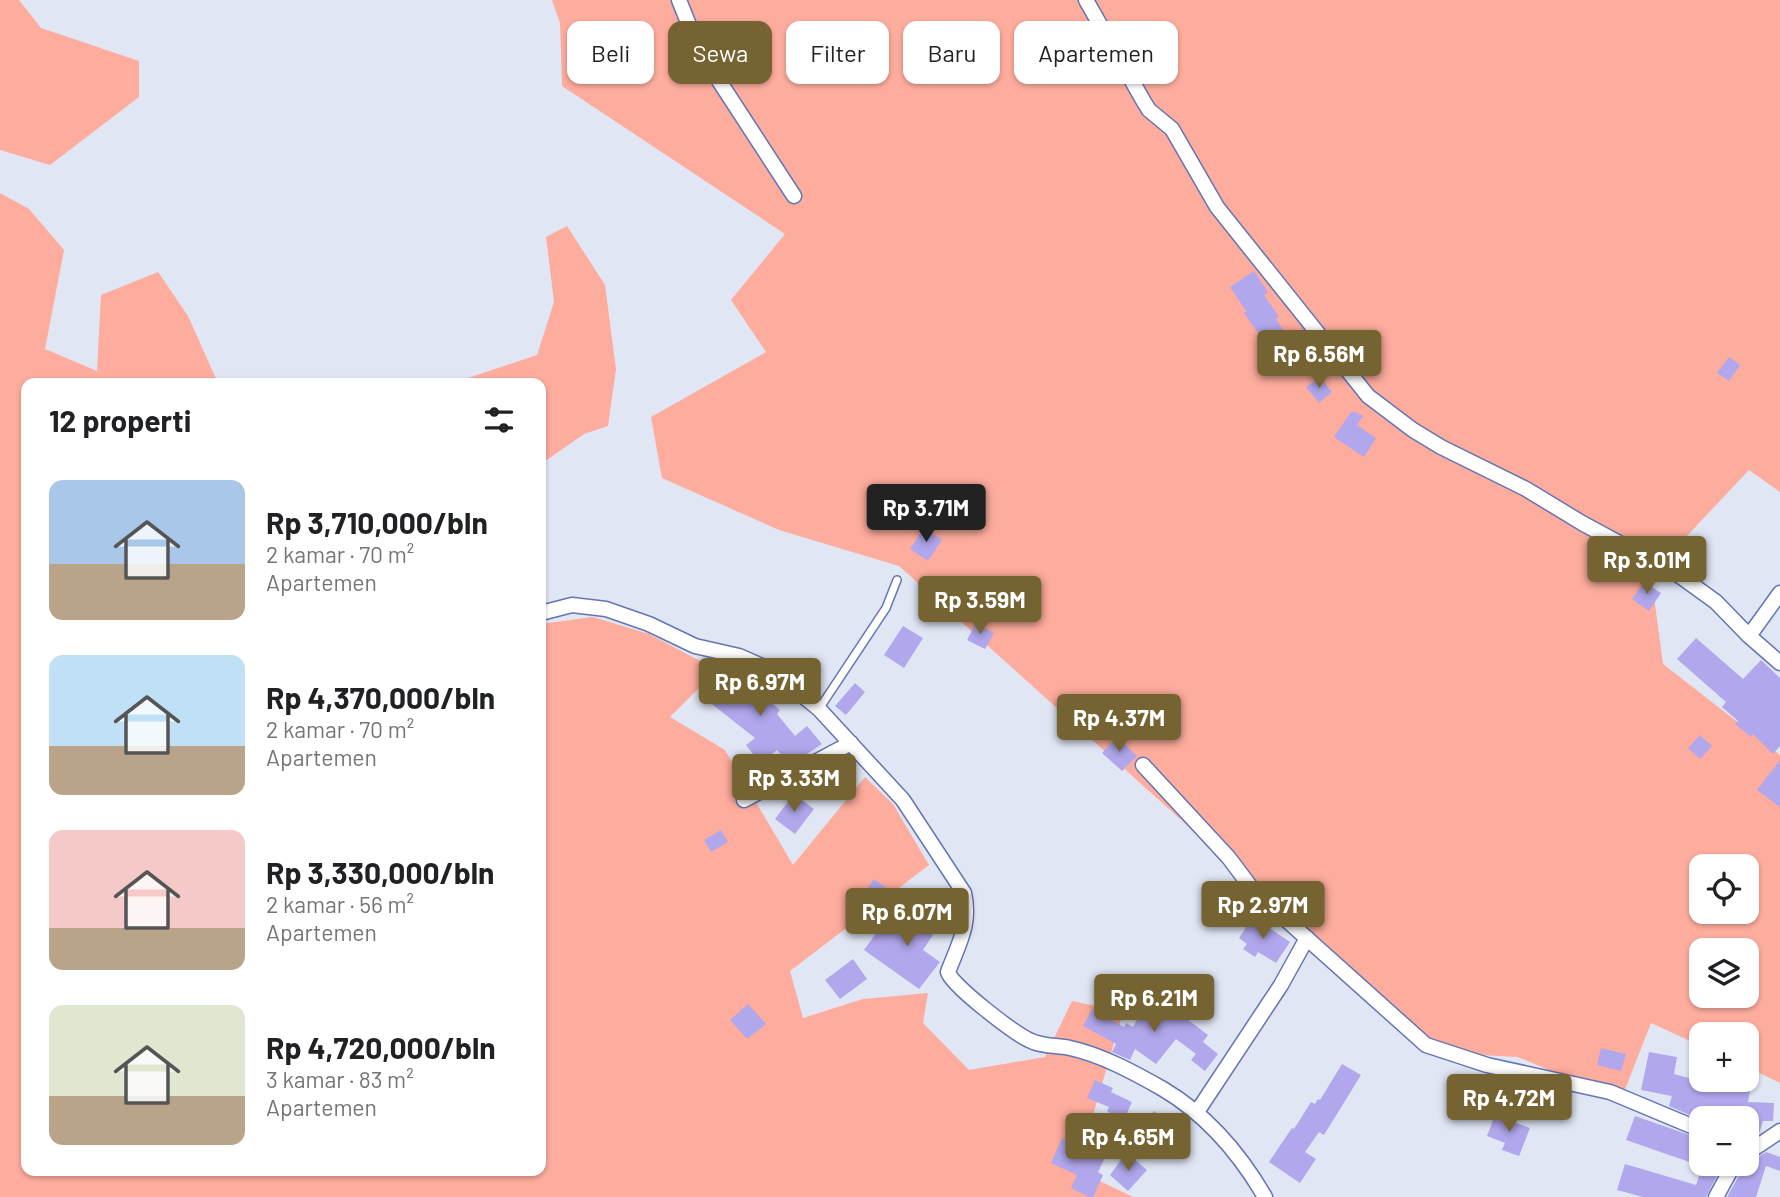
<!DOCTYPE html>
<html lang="id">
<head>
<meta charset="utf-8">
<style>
	body { margin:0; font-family:Barlow,sans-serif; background:#f2f2f2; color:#202124; height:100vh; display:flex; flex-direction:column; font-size:26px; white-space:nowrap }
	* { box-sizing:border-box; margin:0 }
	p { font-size:23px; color:#757577 }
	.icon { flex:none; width:38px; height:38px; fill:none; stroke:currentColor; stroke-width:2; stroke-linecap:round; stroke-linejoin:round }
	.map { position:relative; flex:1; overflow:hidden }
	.details { position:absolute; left:21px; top:378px; width:525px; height:798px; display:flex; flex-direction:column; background:#fff; border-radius:14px; box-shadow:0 2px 5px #0004 }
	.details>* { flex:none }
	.guide { position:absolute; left:567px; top:21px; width:665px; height:63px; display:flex; gap:14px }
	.tools { position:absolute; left:1689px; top:854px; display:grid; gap:14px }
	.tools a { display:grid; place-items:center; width:70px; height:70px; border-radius:14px; background:#fff; box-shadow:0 2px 5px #0004; font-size:35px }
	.price { position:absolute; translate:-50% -60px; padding:0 16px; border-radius:7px; background:#756331; color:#fff; font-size:23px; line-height:46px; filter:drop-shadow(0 2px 4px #0008) }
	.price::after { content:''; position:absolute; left:50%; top:42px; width:21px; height:16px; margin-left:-10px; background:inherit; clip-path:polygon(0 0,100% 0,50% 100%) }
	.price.active { background:#222; color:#fff }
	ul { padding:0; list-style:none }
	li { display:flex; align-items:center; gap:21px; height:175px; padding:0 28px }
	li span { display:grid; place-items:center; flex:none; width:196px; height:140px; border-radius:14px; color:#555 }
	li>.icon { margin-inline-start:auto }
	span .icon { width:84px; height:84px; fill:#fffc; stroke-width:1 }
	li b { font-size:30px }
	h2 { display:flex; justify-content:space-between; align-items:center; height:84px; padding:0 28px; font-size:30px }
	.chip { padding:0 24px; border-radius:14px; background:#fff; box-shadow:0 2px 5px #0004; font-size:24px; line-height:63px }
	.chip.active { background:#756331; color:#fff }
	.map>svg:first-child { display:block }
</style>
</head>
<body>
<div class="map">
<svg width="1780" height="1197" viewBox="0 0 1780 1197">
	<rect width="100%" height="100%" fill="#e1e6f4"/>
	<!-- green -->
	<path fill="#fdac9d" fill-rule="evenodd" d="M0,0H19L41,28L139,61V97L50,165L0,150Z
		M552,0H1780V492L1749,470L1651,574L1663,664L1780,755V1083L1747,1067L1746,1034H1701V1046L1651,1023L1621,1100L1518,1057L1440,1053L899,566L779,530L662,478L651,417L766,352L731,300L785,234L562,86L560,23ZM1701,866H1746V912H1701ZM1701,950H1746V996H1701Z
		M0,193L29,209L64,250L45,349L97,371L101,295L158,272L188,316L218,383H26V1171H541V624L593,617L649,634L717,670L670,717L725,750L793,865L865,777L893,804L929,865L790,971L803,1018L863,999L928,993L923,1023L969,1070L1045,1057L1072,1001L1123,1012L1077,1170L1133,1197H0Z
		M567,226L605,285L616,369L608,426L584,434L541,464V383H453L537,355L554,302L546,237Z"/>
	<!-- building -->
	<path fill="#b1a7ec" d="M1254,271L1268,292L1264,295L1279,317L1276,319L1287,336L1269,349L1244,313L1246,311L1230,287Z
		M1729,357L1740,365L1729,381L1717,373Z
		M1320,377L1332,392L1319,403L1306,387Z
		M1351,412H1356L1363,416L1357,425L1376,438L1364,457L1334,437Z
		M924,528L942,540L928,561L910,549Z
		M1644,582L1661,593L1649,611L1632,599Z
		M976,623L994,633L985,649L967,640Z
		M903,626L923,638L904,668L884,655Z
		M1696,638L1743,679L1761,660L1780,678V746L1773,754L1753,734L1751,737L1735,724L1738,721L1722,707L1726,702L1677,659Z
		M737,665L768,689L763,695L780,710L777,714L795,736L807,726L822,744L790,765L777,750L760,763L746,745L755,738L703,697L714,683L720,687Z
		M855,683L865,692L846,715L835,706Z
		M1700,735L1712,746L1700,759L1688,748Z
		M1117,737L1137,756L1122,771L1102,753Z
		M1780,760V807L1757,790Z
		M794,794L814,809L795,834L775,819Z
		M721,830L728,842L711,852L704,840Z
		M874,879L895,894L883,911L862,896Z
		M918,908L940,924L923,950L940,962L919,989L864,950L884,922L899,932Z
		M1253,917L1290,942L1276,963L1258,952L1255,957L1243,949L1247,944L1239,938Z
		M853,959L867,979L840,999L825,980Z
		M1160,993L1181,1010L1179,1013L1208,1035L1203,1042L1218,1054L1205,1071L1191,1060L1196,1054L1176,1039L1156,1064L1135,1049L1130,1060L1112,1052L1116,1044L1083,1026L1092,1009L1124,1027L1126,1023L1133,1027L1138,1018L1140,1019Z
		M748,1004L766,1024L747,1039L730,1020Z
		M1601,1048L1626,1054L1621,1071L1597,1065Z
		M1649,1052L1677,1057L1674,1074L1696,1080H1724L1751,1086L1748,1102L1774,1103L1773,1121H1763L1759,1133L1748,1141L1747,1118L1701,1120L1669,1106L1672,1096L1641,1090Z
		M1342,1064L1361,1075L1324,1135L1319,1132L1305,1152L1316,1159L1300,1183L1269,1162L1292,1128L1294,1129L1311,1102L1315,1104L1318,1099L1320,1100Z
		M1492,1076L1515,1081L1510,1097L1488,1091Z
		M1095,1080L1113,1088L1111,1092L1132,1102L1123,1122L1107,1111L1109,1107L1087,1098Z
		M1154,1111L1170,1122L1155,1143L1139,1133Z
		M1495,1115L1530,1128L1519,1156L1502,1150L1505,1143L1487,1136Z
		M1635,1116L1701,1139V1166L1626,1140Z
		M1104,1133L1113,1141L1098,1172L1103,1175L1093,1197H1089L1071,1188L1077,1175L1051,1163L1062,1138L1085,1148L1086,1147L1097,1151Z
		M1766,1152L1780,1157V1171L1766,1166L1756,1197H1727L1742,1170L1748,1172L1751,1162Z
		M1124,1156L1135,1160L1147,1170L1128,1191L1110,1175Z
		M1625,1164L1696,1185L1703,1164H1723L1706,1197H1643L1617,1190Z"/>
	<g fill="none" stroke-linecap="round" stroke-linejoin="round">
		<!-- lane casing -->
		<g stroke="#6375b3" stroke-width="10">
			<path id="lane" d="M819,709L886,608L897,580"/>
		</g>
		<!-- street casing -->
		<g stroke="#6375b3" stroke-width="17">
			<path id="street" d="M679,0L699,50L794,196
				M1086,0L1144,102L1149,110L1172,129L1217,207L1368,396L1413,430L1441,447L1526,489L1582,523L1680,576L1716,602L1749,636L1780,663
				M541,613L572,605L606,609L649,624L695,646L739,656L771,670L819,709L903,800L964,893C971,924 959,943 948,972C951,985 1014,1033 1029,1040C1042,1047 1056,1045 1070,1048C1102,1055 1135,1073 1163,1089C1207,1115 1240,1154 1265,1197
				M1749,636L1780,593
				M1143,765L1229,858L1253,890L1426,1045L1487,1065L1610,1092L1701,1130
				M744,800L851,743
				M1197,1112L1281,985L1307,938
				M1746,1154L1780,1131
				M1716,1197L1734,1164"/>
		</g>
		<!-- lane -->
		<use href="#lane" stroke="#fff" stroke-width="7"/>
		<!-- street -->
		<use href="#street" stroke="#fff" stroke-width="14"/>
	</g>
</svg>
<div class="tools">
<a><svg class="icon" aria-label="locate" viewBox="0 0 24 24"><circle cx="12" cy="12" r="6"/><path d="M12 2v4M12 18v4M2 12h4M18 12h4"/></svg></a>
<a><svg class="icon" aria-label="layers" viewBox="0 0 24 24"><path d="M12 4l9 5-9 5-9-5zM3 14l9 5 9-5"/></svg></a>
<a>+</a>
<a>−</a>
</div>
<b class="price" style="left:1319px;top:390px">Rp 6.56M</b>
<b class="price active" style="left:926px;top:544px">Rp 3.71M</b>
<b class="price" style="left:1647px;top:596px">Rp 3.01M</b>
<b class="price" style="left:980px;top:636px">Rp 3.59M</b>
<b class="price" style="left:760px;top:718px">Rp 6.97M</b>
<b class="price" style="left:1119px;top:754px">Rp 4.37M</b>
<b class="price" style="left:794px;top:814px">Rp 3.33M</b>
<b class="price" style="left:1263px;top:941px">Rp 2.97M</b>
<b class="price" style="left:907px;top:948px">Rp 6.07M</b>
<b class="price" style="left:1154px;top:1034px">Rp 6.21M</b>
<b class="price" style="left:1509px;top:1134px">Rp 4.72M</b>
<b class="price" style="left:1128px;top:1173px">Rp 4.65M</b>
<div class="guide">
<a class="chip">Beli</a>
<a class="chip active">Sewa</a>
<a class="chip">Filter</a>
<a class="chip">Baru</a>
<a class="chip">Apartemen</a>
</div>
<section class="details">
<h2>12 properti<svg class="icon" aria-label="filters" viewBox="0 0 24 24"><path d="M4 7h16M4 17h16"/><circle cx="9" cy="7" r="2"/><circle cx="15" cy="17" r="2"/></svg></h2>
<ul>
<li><span style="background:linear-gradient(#a9c7e8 60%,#b9a48a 0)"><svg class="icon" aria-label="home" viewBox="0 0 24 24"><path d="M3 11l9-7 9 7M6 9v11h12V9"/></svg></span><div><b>Rp 3,710,000/bln</b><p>2 kamar · 70 m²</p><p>Apartemen</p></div></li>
<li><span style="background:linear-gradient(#bfe0f5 65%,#b9a48a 0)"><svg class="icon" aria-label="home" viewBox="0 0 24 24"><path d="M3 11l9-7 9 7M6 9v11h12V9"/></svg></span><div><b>Rp 4,370,000/bln</b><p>2 kamar · 70 m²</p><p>Apartemen</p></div></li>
<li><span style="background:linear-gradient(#f6c9c9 70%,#b9a48a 0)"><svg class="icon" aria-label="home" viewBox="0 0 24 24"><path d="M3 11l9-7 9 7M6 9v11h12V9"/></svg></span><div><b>Rp 3,330,000/bln</b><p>2 kamar · 56 m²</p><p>Apartemen</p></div></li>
<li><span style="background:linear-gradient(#dfe7d0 65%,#b9a48a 0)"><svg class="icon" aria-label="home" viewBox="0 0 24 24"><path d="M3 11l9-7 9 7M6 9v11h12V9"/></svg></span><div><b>Rp 4,720,000/bln</b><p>3 kamar · 83 m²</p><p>Apartemen</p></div></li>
</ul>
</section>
</div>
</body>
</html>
